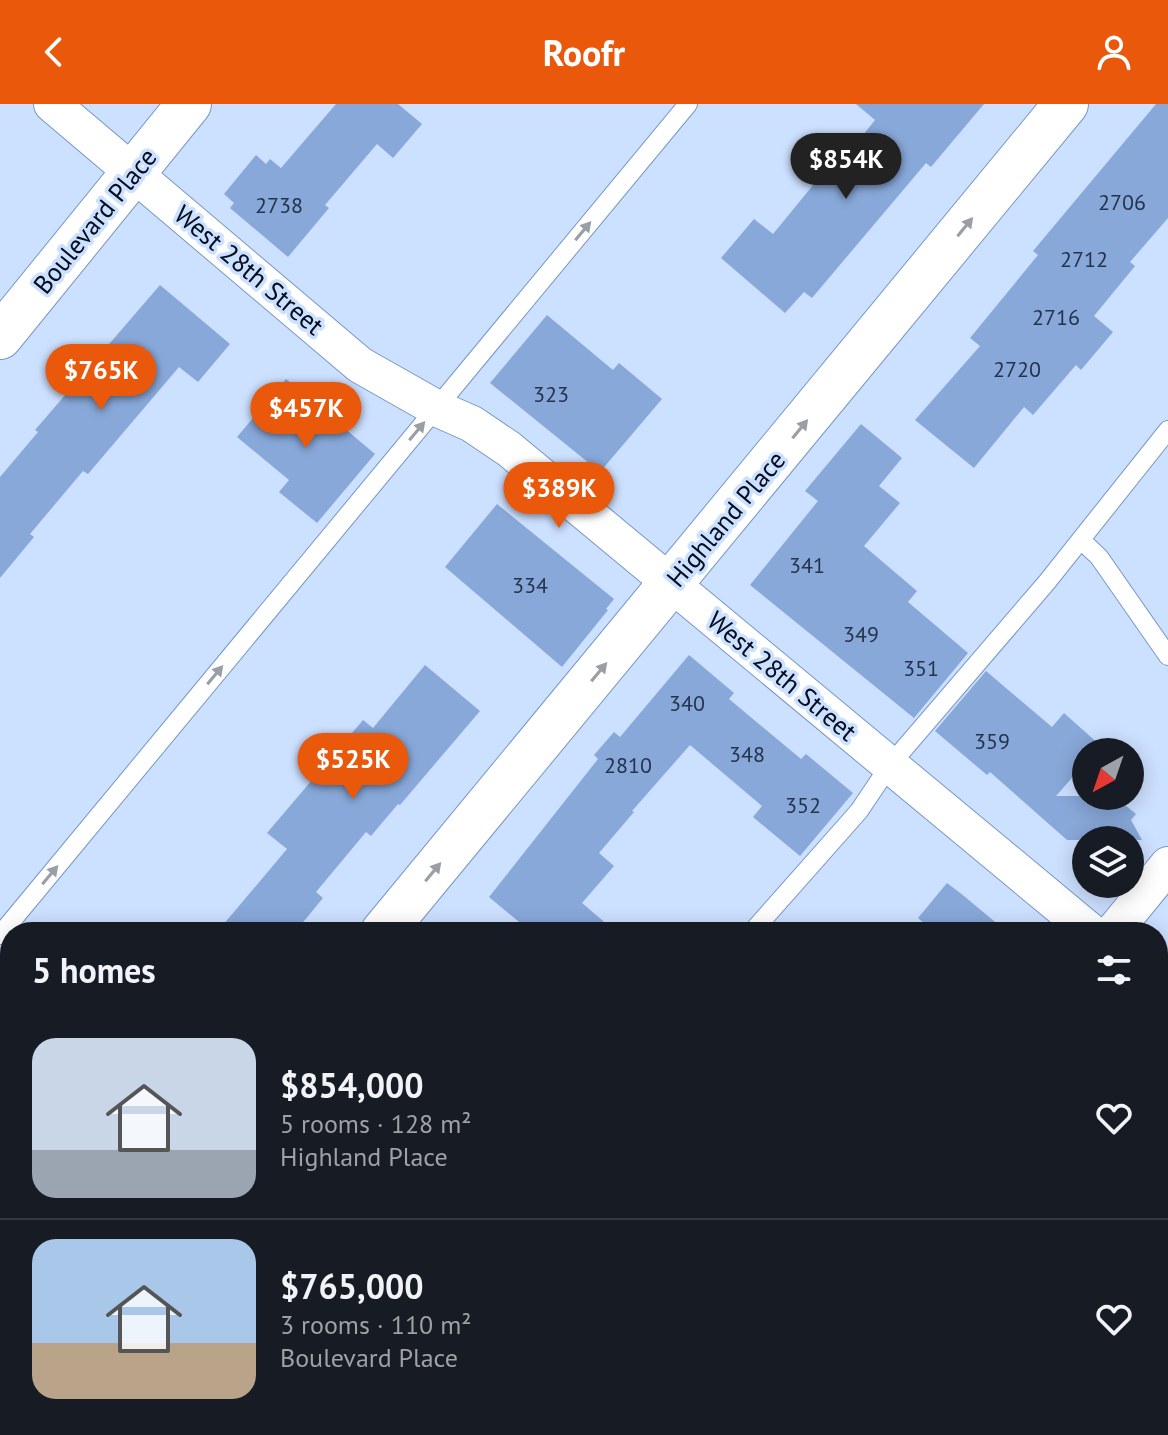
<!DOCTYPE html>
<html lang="en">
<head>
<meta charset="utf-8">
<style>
	body { margin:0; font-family:"PT Sans",sans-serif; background:#242831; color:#f1f3f6; height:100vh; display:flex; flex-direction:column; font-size:30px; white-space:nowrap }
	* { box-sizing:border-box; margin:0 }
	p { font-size:26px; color:#9ea1a6 }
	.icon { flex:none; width:44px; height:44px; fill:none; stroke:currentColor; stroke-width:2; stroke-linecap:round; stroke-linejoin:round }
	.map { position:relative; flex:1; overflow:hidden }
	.drawer { position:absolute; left:0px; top:818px; width:1168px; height:514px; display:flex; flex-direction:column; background:#171b24; border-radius:32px 32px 0 0; box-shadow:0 4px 20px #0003 }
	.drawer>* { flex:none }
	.needle { width:52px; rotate:220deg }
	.fabs { position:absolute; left:1072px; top:634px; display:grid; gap:16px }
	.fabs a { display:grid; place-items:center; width:72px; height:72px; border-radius:50%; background:#171b24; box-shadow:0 4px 20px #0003; font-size:40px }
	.price { position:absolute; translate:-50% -68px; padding:0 18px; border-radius:28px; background:#ea580c; color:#fff; font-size:26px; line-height:52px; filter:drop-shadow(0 2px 4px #0008) }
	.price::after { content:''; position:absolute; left:50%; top:48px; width:24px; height:18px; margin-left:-12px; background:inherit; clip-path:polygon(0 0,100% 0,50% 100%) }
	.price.active { background:#222; color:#fff }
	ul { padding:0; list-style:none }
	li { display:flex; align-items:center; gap:24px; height:200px; padding:0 32px }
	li+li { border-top:2px solid #363941 }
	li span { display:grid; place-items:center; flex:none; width:224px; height:160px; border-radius:24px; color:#555 }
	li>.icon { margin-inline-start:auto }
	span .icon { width:96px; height:96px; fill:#fffc; stroke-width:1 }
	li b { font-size:34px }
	h2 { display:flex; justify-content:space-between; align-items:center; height:96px; padding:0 32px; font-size:34px }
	header { display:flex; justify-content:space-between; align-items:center; height:104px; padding:0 32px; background:#ea580c; color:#fff; font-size:36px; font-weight:700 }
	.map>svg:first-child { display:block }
</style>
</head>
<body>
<header><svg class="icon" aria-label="back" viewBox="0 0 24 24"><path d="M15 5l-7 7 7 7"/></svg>Roofr<svg class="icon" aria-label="person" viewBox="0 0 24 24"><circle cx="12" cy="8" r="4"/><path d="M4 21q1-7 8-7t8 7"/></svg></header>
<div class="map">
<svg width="1168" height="1331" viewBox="0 0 1168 1331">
	<rect width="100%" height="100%" fill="#cce0ff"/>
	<!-- building -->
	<path fill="#88a8d9" d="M336,0H398L422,20L393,54L377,40L325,101L329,104L288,153L230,104L234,99L224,90L256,51L266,60L270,55L281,64Z
		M856,0H984L931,63L926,59L812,194L804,188L785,209L721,154L754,115L773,130L823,69L829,74L875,16Z
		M1156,0H1168V114L1130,158L1135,162L1094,212L1113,228L1081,266L1076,261L1033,311L1024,303L974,364L915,316L980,242L970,234L1038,151L1033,147Z
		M160,181L230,240L198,278L179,263L88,370L83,367L30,430L34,433L0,474V373L38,328L35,326Z
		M547,211L613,266L619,259L662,295L600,368L490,279Z
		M286,275L375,350L317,419L279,388L289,376L237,333Z
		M861,320L902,354L879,382L900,399L864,442L917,487L908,498L968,549L914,614L750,481L818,397L805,387Z
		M497,400L614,495L606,505L608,506L562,563L445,463Z
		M689,551L734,589L729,595L801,655L806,650L853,689L800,752L753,713L762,702L690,641L632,707L634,708L599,749L614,762L582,799L616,828H531L489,793L598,655L594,651L614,628L620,633Z
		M425,561L480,607L400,701L398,700L371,732L366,728L316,788L323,794L295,828H217L287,745L267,729L363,616L373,624Z
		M986,567L1052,623L1064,609L1101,642L1095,648H1086V658L1056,692H1114L1136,710L1131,716L1142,736H1067L990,668L987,671L935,627Z
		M947,779L964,792L1007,828H934L918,814Z"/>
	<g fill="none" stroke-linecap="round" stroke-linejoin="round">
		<!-- service casing -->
		<g stroke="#7797c7" stroke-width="20">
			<path id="service" d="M1081,436L1099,453L1168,552
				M752,828L859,707L890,661L1047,478L1168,326
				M0,831L688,0
				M335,1331L341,1322
				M477,1331L479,1322"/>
		</g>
		<!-- minor casing -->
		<g stroke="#7797c7" stroke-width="38">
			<path id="minor" d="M52,0L360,261L436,304L472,320L509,345L1091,828
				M1113,828L1168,761"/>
		</g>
		<!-- tertiary casing -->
		<g stroke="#7797c7" stroke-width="46">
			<path id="tertiary" d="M0,233L189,0
				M383,828L1066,0
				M0,1289L10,1277"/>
		</g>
		<!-- motorway casing -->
		<g stroke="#6c86af" stroke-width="46">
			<path id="motorway" d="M1158,886L1168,876
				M1158,1124L1168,1112
				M1158,1272L1168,1259
				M749,1331L757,1322
				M995,1331L1002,1322
				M1111,1331L1118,1322"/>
		</g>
		<!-- service -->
		<use href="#service" stroke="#fff" stroke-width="18"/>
		<!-- minor -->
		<use href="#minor" stroke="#fff" stroke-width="36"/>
		<!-- tertiary -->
		<use href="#tertiary" stroke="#fff" stroke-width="44"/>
		<!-- motorway -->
		<use href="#motorway" stroke="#a5c8fd" stroke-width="44"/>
	</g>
	<!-- one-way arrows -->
	<defs><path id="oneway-solid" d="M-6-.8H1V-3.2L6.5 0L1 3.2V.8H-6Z" transform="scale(2)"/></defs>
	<g fill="#9a9ea5">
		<use href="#oneway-solid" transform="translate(965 123) rotate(-51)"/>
		<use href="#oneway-solid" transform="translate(583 127) rotate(-50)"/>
		<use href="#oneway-solid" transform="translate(800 325) rotate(-51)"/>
		<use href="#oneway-solid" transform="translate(417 327) rotate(-50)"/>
		<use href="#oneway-solid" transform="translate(599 568) rotate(-50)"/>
		<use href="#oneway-solid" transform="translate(215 571) rotate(-50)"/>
		<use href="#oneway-solid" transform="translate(433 768) rotate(-50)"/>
		<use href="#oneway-solid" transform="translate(50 771) rotate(-50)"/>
	</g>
	<g text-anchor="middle" stroke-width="7" stroke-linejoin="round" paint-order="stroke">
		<!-- number labels -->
		<g font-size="22" fill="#24334c">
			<text x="1122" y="106">2706</text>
			<text x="279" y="109">2738</text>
			<text x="1084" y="163">2712</text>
			<text x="1056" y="221">2716</text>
			<text x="1017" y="273">2720</text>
			<text x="551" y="298">323</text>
			<text x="807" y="469">341</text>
			<text x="530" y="489">334</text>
			<text x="861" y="538">349</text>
			<text x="921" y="572">351</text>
			<text x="687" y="607">340</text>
			<text x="992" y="645">359</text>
			<text x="747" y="658">348</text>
			<text x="628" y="669">2810</text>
			<text x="803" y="709">352</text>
		</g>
		<!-- street labels -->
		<g font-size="26" fill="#030c1d" stroke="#cce0ff">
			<text transform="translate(95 117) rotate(-51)" y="9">Boulevard Place</text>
			<text transform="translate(249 166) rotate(40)" y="9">West 28th Street</text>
			<text transform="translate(726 415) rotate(-50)" y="9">Highland Place</text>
			<text transform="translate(782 572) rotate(40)" y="9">West 28th Street</text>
		</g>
	</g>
</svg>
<div class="fabs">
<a><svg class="needle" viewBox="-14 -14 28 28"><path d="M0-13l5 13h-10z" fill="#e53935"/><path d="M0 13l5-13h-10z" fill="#9ea1a6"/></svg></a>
<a><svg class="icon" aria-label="layers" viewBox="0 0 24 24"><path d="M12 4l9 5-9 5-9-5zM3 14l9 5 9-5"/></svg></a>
</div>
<b class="price active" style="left:846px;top:97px">$854K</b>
<b class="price" style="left:101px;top:308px">$765K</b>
<b class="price" style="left:306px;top:346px">$457K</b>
<b class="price" style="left:559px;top:426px">$389K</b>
<b class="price" style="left:353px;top:697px">$525K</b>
<section class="drawer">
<h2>5 homes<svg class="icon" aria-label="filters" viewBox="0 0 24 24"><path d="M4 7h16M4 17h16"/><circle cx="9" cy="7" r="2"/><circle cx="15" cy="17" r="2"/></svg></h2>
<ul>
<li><span style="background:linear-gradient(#c9d6e8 70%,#9aa5b1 0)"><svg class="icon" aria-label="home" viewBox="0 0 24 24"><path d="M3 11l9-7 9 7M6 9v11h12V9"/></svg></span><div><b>$854,000</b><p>5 rooms · 128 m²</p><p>Highland Place</p></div><svg class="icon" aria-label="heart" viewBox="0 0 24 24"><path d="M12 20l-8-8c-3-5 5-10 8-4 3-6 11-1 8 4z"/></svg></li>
<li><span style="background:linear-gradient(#a9c7e8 65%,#b9a48a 0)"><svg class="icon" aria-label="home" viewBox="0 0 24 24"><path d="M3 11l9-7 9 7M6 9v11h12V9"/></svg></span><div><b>$765,000</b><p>3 rooms · 110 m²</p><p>Boulevard Place</p></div><svg class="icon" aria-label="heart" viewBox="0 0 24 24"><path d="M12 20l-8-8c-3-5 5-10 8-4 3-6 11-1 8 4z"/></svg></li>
</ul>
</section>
</div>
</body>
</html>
